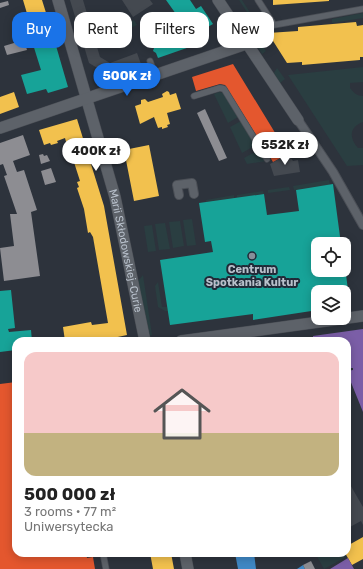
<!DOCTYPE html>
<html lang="en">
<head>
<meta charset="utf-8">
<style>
	body { margin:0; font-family:Rubik,sans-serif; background:#f2f2f2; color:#222; height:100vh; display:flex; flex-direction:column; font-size:15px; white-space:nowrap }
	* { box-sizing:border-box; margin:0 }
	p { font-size:13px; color:#767676 }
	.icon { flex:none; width:22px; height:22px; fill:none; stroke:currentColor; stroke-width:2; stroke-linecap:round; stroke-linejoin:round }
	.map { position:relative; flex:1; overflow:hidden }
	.details { position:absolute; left:12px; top:337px; width:339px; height:220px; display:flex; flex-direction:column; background:#fff; border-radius:12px; box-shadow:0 2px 10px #0003 }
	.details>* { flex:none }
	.guide { position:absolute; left:12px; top:12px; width:339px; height:36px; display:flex; gap:8px }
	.controls { position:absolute; left:311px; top:237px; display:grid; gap:8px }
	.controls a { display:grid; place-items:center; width:40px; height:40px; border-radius:8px; background:#fff; box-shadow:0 2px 10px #0003; font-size:20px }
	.price { position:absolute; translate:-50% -34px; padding:0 9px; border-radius:14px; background:#fff; color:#222; font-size:13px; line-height:26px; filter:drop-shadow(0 1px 2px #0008) }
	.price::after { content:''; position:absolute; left:50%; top:24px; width:12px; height:9px; margin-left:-6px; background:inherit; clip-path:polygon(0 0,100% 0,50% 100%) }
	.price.selected { background:#1a73e8; color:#fff }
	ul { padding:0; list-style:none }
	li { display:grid; align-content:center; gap:8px; height:212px; padding:0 12px }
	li+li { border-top:1px solid #e0e0e0 }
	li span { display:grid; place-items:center; height:124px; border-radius:12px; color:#555 }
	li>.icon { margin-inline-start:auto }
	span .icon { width:72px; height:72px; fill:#fffc; stroke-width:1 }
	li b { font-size:17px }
	.pill { padding:0 14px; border-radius:12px; background:#fff; box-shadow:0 2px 10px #0003; font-size:14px; line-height:36px }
	.pill.selected { background:#1a73e8; color:#fff }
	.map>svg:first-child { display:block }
</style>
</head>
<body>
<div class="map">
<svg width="363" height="569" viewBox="0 0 363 569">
	<rect width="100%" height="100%" fill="#2d333c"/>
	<!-- green -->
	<path fill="#2a3e41" d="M239,0H242L258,25L256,26Z
		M363,13V18L332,23V19Z
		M156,18H160L163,22V25L151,37H147L144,35V31Z
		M134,20L137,25L114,36L113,31Z
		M256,35L266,51L262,54L252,38Z
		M363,67V82L350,83V88C354,93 357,96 363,96V122C349,127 349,138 358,148H363V165L347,166L288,75Z
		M277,68L285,79L280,83L274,73Z
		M219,92L223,93L238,117L228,123L214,94Z
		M241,121L256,145L242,153L230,127Z
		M259,150L266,161L247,164L244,158Z
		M329,180L330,185L294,190L293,186Z
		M289,187L290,190L268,193V190Z
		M263,191L264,194L237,198V195Z
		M234,195V198L206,202V200Z
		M192,219L196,245L187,246L183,220Z
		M180,221L184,246L173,248L169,222Z
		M165,223L170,249L159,250L155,224Z
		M152,225L156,251L148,252L144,226Z
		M143,275L152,335L150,336L138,281Z
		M158,282L162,307H167L168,311H165L158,307L155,286Z
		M315,553H344L346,557L324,569Z"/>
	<!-- homes -->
	<path fill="#f2c14e" d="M23,0H42L52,32L34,37Z
		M273,0H329V1L273,5Z
		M356,22L357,26L363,25V57H360V60L302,65V62L287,63L268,33L298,31V27Z
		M167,91L169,92L170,95L176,93L181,109L167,113L170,124L167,125L168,127L162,129V127L158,128L154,117L140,124L135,106L141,104V100L145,99L148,102L163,97L162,94Z
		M14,92L19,107L0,114V97Z
		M77,119L104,206L127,335L99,341H65L63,327L91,322L92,325L108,323L93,237L90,232L88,233L84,209L77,188L79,187L77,182L80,181L72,156H70L65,138L57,141L58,143L51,145L50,143L44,145L39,130Z
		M149,145L159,196L134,201L124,150Z
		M363,537V559L352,565L345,553H347V546Z
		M150,553H171L174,569H153Z"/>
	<!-- shops -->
	<path fill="#e4572e" d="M233,64L288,154L273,162L225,85L220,84L196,91L192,77Z
		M16,382V553H79V554L86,553L87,558L93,557L95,569H0V384Z"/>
	<!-- offices -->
	<path fill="#7b5ea7" d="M363,329V412L348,375L347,376V371L353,370V368H347V341L297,340L313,338V336Z
		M348,558L354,569H330Z"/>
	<!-- schools -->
	<path fill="#3f88c5" d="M235,553H254L256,569H238Z
		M303,565L305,569H297Z"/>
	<!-- public -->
	<path fill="#17a398" d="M166,0H190L196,9L201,6L213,24L206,28L208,33L205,37H202L204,42L158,58L156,53L153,51L154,48L151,40L186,28Z
		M52,32L68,87L48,93L46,89L27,94L21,75L41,70L31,38Z
		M333,184L341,244H318V270H344L345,267L350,305L344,306V292H318V310L253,320V314L170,325L160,260L213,252L211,241L205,242L199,203L264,194L267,215L299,211L296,190Z
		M11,290L15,328L8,329L9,332L31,330L32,341H16V350L0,352V291Z"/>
	<!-- industry -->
	<path fill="#8d8d92" d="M8,1L9,5L0,8V3Z
		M24,40L27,50L7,55L4,46Z
		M205,109L227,158L219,161L197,113Z
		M23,135L30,155L13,161L17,172L24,170L37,210L31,212L40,276L4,281L0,248L14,246L10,214H17L4,176L7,175L3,164L0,165V143Z
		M43,154L44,156L47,155L50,161L41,164L39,155Z
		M51,168L56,182L45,185L41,171Z
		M311,561L315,569H305L303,565Z"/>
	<!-- building -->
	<path fill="#444950" d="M70,0H83L100,57L110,63L137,53L141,64L109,75L89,63Z
		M122,0H150L153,4L133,17Z
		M288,154L293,161L298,160L300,172L274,176L270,164Z
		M348,481L363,507V525L361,521L350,527L347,522V482Z"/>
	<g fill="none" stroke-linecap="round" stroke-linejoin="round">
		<!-- service casing -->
		<g stroke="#4b4f56" stroke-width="7">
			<path id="service" d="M258,0L274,25
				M240,33L274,25L363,9
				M150,61L155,75
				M194,96L220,88L224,89L267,159
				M103,553L106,569"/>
		</g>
		<!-- pedestrian casing -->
		<g stroke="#4b4f56" stroke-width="10">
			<path id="pedestrian" d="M298,120L333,172L363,225
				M179,195L177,185L192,183L194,194"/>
		</g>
		<!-- minor casing -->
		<g stroke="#4b4f56" stroke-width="12">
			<g id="minor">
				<path id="s1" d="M58,0L115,197L145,341"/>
				<path d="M218,0L298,120"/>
				<path d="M0,128L246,44"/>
				<path d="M181,341L363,316"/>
				<path d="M185,553L188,569"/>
			</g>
		</g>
		<!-- service -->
		<use href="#service" stroke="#5d6269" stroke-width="5.5"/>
		<!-- pedestrian -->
		<use href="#pedestrian" stroke="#5d6269" stroke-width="8"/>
		<!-- minor -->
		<use href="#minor" stroke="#5d6269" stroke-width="11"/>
	</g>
	<!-- markers -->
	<circle fill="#878f99" stroke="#202937" stroke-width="1.5" cx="252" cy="256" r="4"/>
	<g text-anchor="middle" stroke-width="4" stroke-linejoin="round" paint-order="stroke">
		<!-- street labels -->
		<g font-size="11" fill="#b8c0cb" stroke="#202937">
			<text dy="4" stroke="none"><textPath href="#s1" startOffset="260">Marii Skłodowskiej-Curie</textPath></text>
		</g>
		<!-- poi labels -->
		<g font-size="11" font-weight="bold" fill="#b8c0cb" stroke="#202937">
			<text x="252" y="273">Centrum<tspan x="252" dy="13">Spotkania Kultur</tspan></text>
		</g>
	</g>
</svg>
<div class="controls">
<a><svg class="icon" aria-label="locate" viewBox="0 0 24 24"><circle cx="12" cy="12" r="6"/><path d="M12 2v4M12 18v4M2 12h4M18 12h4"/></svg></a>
<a><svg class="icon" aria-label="layers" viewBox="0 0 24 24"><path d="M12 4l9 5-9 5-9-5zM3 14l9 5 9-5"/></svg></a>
</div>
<b class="price selected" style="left:127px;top:97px">500K zł</b>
<b class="price" style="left:285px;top:166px">552K zł</b>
<b class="price" style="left:96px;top:172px">400K zł</b>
<div class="guide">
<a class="pill selected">Buy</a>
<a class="pill">Rent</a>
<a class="pill">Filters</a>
<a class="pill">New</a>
</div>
<section class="details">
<ul>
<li><span style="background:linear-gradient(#f6c9c9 65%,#c2b280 0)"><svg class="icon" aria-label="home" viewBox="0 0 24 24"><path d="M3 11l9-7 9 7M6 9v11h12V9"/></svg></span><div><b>500 000 zł</b><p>3 rooms · 77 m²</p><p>Uniwersytecka</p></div></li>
</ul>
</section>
</div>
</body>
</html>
